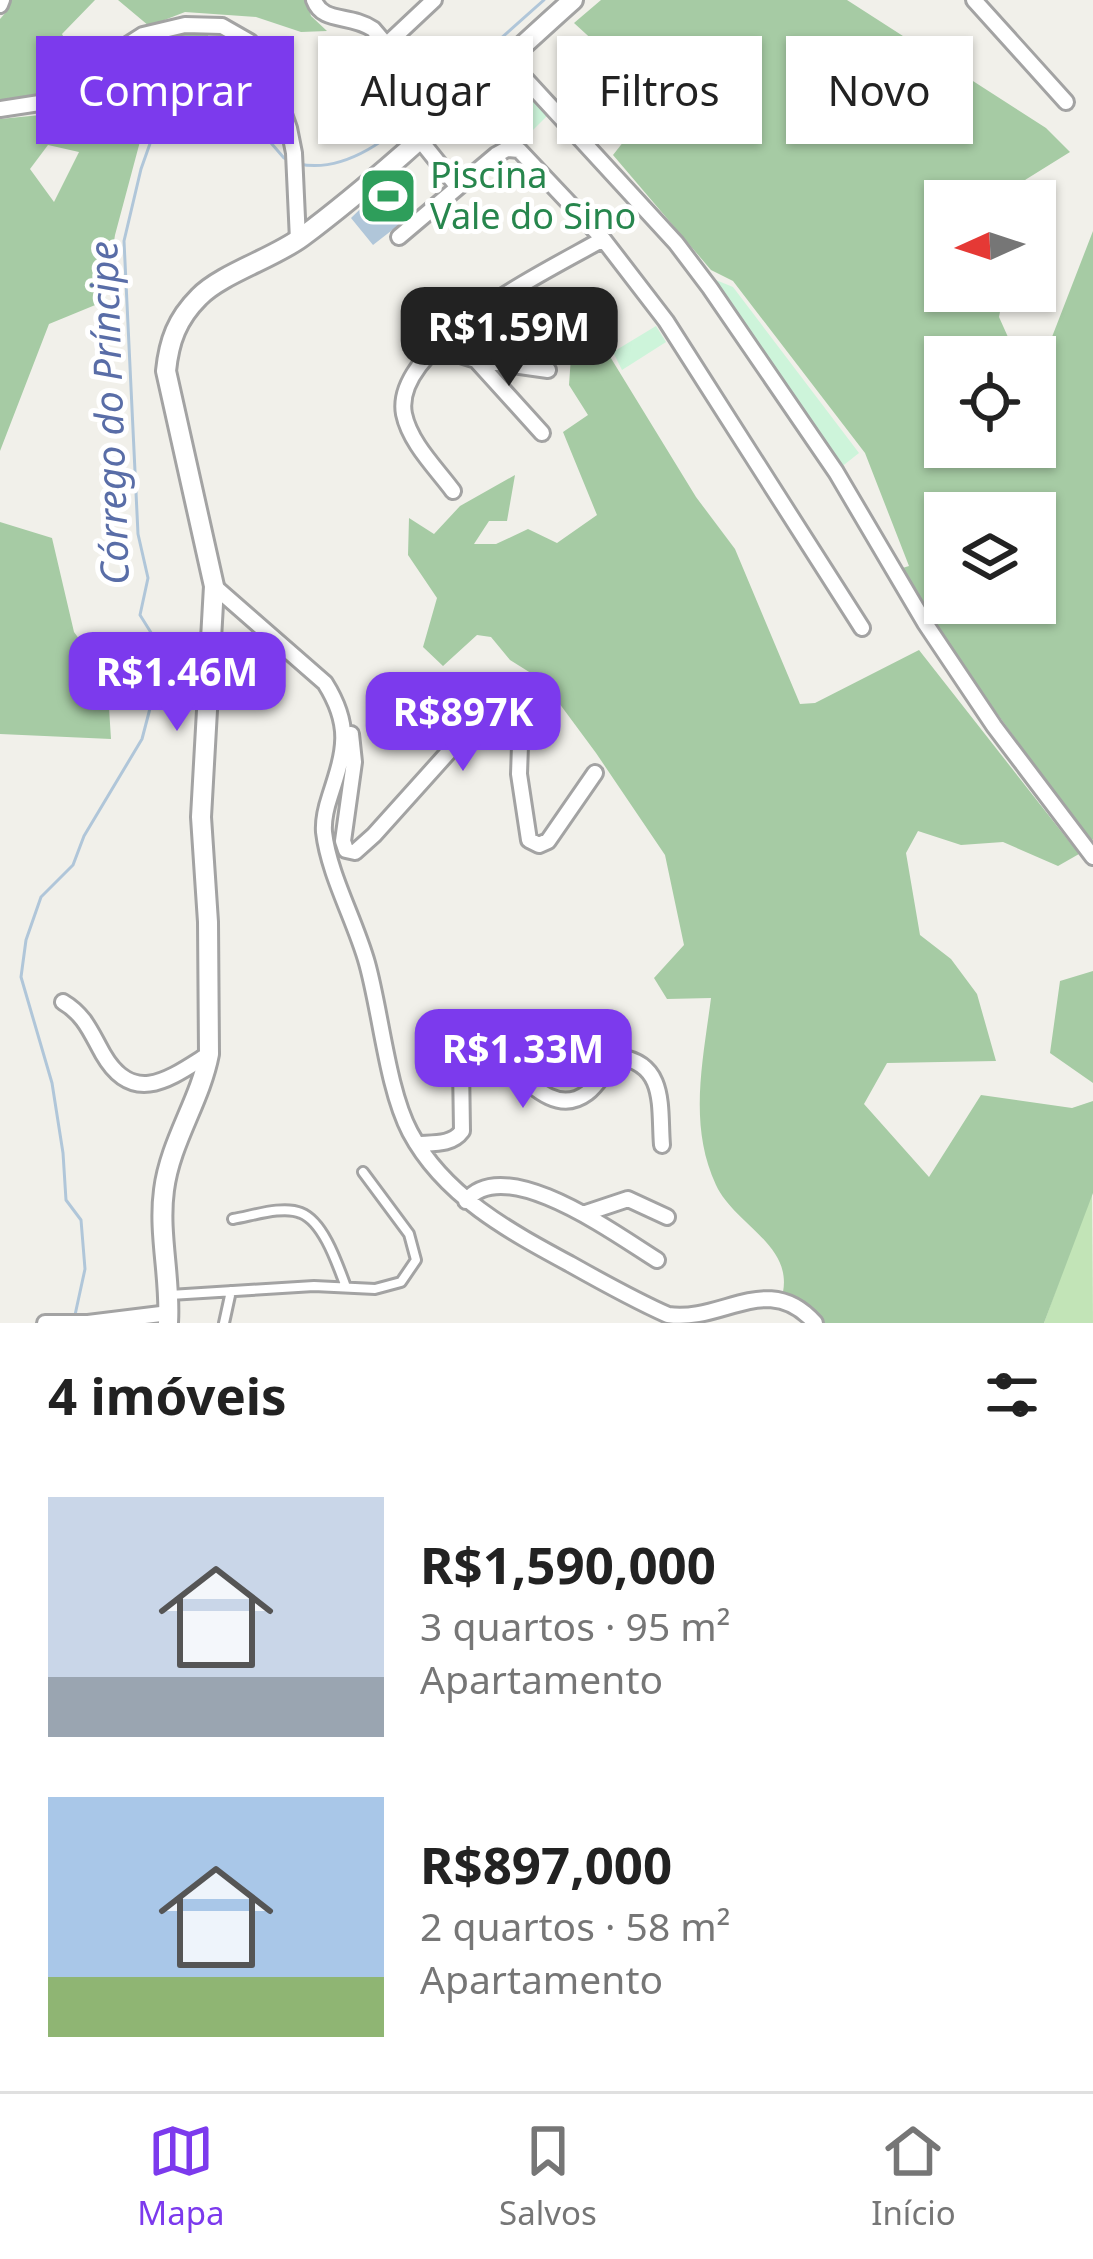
<!DOCTYPE html>
<html lang="pt">
<head>
<meta charset="utf-8">
<style>
	body { margin:0; font-family:"Noto Sans",sans-serif; background:#f2f2f2; color:#222; height:100vh; display:flex; flex-direction:column; font-size:45px; white-space:nowrap }
	* { box-sizing:border-box; margin:0 }
	p { font-size:39px; color:#767676 }
	.icon { flex:none; width:66px; height:66px; fill:none; stroke:currentColor; stroke-width:2; stroke-linecap:round; stroke-linejoin:round }
	.map { position:relative; height:1323px; overflow:hidden }
	.side { display:flex; flex-direction:column; background:#fff; flex:1 }
	.side>* { flex:none }
	.guide { position:absolute; left:36px; top:36px; width:1023px; height:108px; display:flex; gap:24px }
	.needle { width:78px; rotate:267deg }
	.controls { position:absolute; left:924px; top:180px; display:grid; gap:24px }
	.controls a { display:grid; place-items:center; width:132px; height:132px; border-radius:0px; background:#fff; box-shadow:0 3px 9px #0004; font-size:60px }
	.price { position:absolute; translate:-50% -102px; padding:0 27px; border-radius:24px; background:#7c3aed; color:#fff; font-size:39px; line-height:78px; filter:drop-shadow(0 3px 6px #0008) }
	.price::after { content:''; position:absolute; left:50%; top:72px; width:36px; height:27px; margin-left:-18px; background:inherit; clip-path:polygon(0 0,100% 0,50% 100%) }
	.price.active { background:#222; color:#fff }
	ul { padding:0; list-style:none }
	li { display:flex; align-items:center; gap:36px; height:300px; padding:0 48px }
	li span { display:grid; place-items:center; flex:none; width:336px; height:240px; border-radius:0px; color:#555 }
	li>.icon { margin-inline-start:auto }
	span .icon { width:144px; height:144px; fill:#fffc; stroke-width:1 }
	li b { font-size:51px }
	h2 { display:flex; justify-content:space-between; align-items:center; height:144px; padding:0 48px; font-size:51px }
	.tag { padding:0 42px; border-radius:0px; background:#fff; box-shadow:0 3px 9px #0004; font-size:42px; line-height:108px }
	.tag.active { background:#7c3aed; color:#fff }
	.tab-bar { display:flex; justify-content:space-around; align-items:center; height:168px; border-top:3px solid #e0e0e0; background:#fff; font-size:33px; color:#767676 }
	.tab-bar a { display:grid; justify-items:center; gap:6px }
	.tab-bar .active { color:#7c3aed }
	.map>svg:first-child { display:block }
</style>
</head>
<body>
<div class="map">
<svg width="1093" height="1323" viewBox="0 0 1093 1323">
	<rect width="100%" height="100%" fill="#f1f0ea"/>
	<!-- grass -->
	<path fill="#c2e4b7" d="M1092,1190L1093,1323H1044Z"/>
	<!-- forest -->
	<path fill="#a6cba4" fill-rule="evenodd" d="M9,0H95L62,34L81,71L53,94L0,100V19L7,11Z
		M118,0H307L311,16L327,31L301,32L256,17L185,12L149,26Z
		M601,0H847L1046,128L1070,152L1025,180L1015,201H945V291H1004L999,317L1012,346L1045,355L1093,231V840L1085,835C1022,746 956,660 896,570L909,566L865,453L733,281L711,270L613,155L657,99L574,23ZM945,357H1035V447H945ZM945,513H1035V603H945Z
		M184,29L208,35L210,51L169,73L146,119L115,235L105,301L49,324L0,451V119L61,113L142,49ZM48,145L79,152L54,202L30,169Z
		M590,324L696,497L735,549L800,704L815,703L919,650L1079,854L1058,866L1003,842L961,845L918,831L906,853L920,935L951,959L977,994L996,1061L887,1063L864,1104L929,1177L981,1095L1072,1108L1093,1101V1193L1044,1323H822L812,1310L783,1292C792,1244 734,1224 716,1185C688,1125 703,1061 711,998L667,999L654,978L684,945L665,855L596,753L542,680L510,660L491,637L477,635L443,666L423,647L437,598L408,555L409,518L434,534L460,506L515,475L507,521H489L474,544H496L528,529L557,543L597,515L563,432L588,415L569,385L573,328Z
		M0,522L52,538L74,632L107,677L111,739L0,734Z
		M1093,971V1083L1050,1053L1060,981Z"/>
	<!-- park -->
	<path fill="#cdf4da" d="M508,67L549,114L531,132L489,87Z
		M711,278L733,287L859,453L840,468Z
		M656,326L666,342L622,370L613,352Z"/>
	<!-- water -->
	<path fill="#b0c6d9" d="M395,73L412,92L356,142L339,119Z
		M390,180L414,213L373,245L351,218Z"/>
	<g fill="none" stroke-linecap="round" stroke-linejoin="round">
		<!-- stream -->
		<path stroke="#b0c6d9" stroke-width="3" d="M438,94L544,0
			M299,164C347,174 393,135 426,105
			M75,1315L85,1269L81,1220L66,1200L63,1153L52,1083L21,977L26,940L41,897L73,865L84,836L142,739L153,697L155,639L140,615L148,578L138,534L124,241L141,169L169,90L182,73L202,63L227,73L252,121L284,158L290,161"/>
		<!-- service casing -->
		<g stroke="#a3a3a3" stroke-width="14">
			<path id="service" d="M233,1219C252,1216 283,1205 301,1213C324,1222 338,1266 346,1287
				M170,1295L314,1286L375,1289L401,1282L416,1260L409,1234L363,1172
				M224,1323L231,1291"/>
		</g>
		<!-- minor casing -->
		<g stroke="#a3a3a3" stroke-width="20">
			<path id="minor" d="M314,0C323,24 349,13 373,29L447,116
				M974,0L1066,102
				M0,5L2,0
				M386,45L434,0
				M507,59L676,243L710,288L836,472L925,623L994,726L1093,857
				M0,109L46,102L70,90L104,60L143,35L185,25L222,26L250,42L270,75L289,128L294,153L298,240
				M420,140L457,186
				M399,237L496,155L507,149L519,150L603,239L666,321L862,628
				M435,347L476,360L542,433
				M476,360L548,370
				M453,491C436,468 410,443 404,414C391,345 553,268 603,239
				M214,586L325,683C352,726 345,750 330,796C326,808 323,819 324,832C329,875 355,920 367,963C381,1013 387,1088 410,1132C444,1196 509,1231 570,1264C602,1282 634,1300 668,1315C723,1323 768,1270 815,1323
				M351,734L354,762L343,841L346,850L355,852L374,835L507,687L515,684L522,688L519,774L529,840L539,845L548,841L595,773
				M63,1002C85,1015 91,1033 103,1054C134,1108 172,1077 209,1054
				M418,1144C434,1143 452,1145 462,1131L461,1065L465,1052L480,1044C513,1057 547,1123 587,1093C600,1083 606,1067 619,1057C667,1064 659,1108 662,1145
				M466,1201C505,1152 618,1236 657,1260
				M583,1214L628,1199L667,1217
				M45,1323H86
				M88,1323L169,1313"/>
		</g>
		<!-- tertiary casing -->
		<g stroke="#a3a3a3" stroke-width="24">
			<path id="tertiary" d="M168,1323C171,1279 158,1234 164,1190C170,1142 200,1101 209,1054L208,922L201,817L214,586L166,371C169,341 177,319 199,297C221,274 274,258 302,237C398,165 483,80 573,0"/>
		</g>
		<!-- service -->
		<use href="#service" stroke="#fff" stroke-width="8"/>
		<!-- minor -->
		<use href="#minor" stroke="#fff" stroke-width="14"/>
		<!-- tertiary -->
		<use href="#tertiary" stroke="#fff" stroke-width="18"/>
	</g>
	<!-- icons -->
	<defs>
		<g id="stadium-square" transform="scale(3)"><rect x="-9" y="-9" width="18" height="18" rx="4" fill="#2e9e5b" stroke="#fff"/><path d="M0-5a6.5 5 0 1 0 0 10a6.5 5 0 1 0 0-10ZM-3.5-1.8h7v3.6h-7Z" fill="#fff"/></g>
	</defs>
	<g fill-rule="evenodd">
		<use href="#stadium-square" x="388" y="196"/>
	</g>
	<g text-anchor="middle" stroke-width="10" stroke-linejoin="round" paint-order="stroke">
		<!-- leisure labels -->
		<g font-size="36" fill="#27864d" stroke="#fff" text-anchor="start">
			<text x="430" y="188">Piscina<tspan x="430" dy="41">Vale do Sino</tspan></text>
		</g>
		<!-- water labels -->
		<g font-size="39" font-style="italic" fill="#596da7" stroke="#fff">
			<text transform="translate(109 413) rotate(-92)" y="14">Córrego do Príncipe</text>
		</g>
	</g>
</svg>
<div class="controls">
<a><svg class="needle" viewBox="-14 -14 28 28"><path d="M0-13l5 13h-10z" fill="#e53935"/><path d="M0 13l5-13h-10z" fill="#767676"/></svg></a>
<a><svg class="icon" aria-label="locate" viewBox="0 0 24 24"><circle cx="12" cy="12" r="6"/><path d="M12 2v4M12 18v4M2 12h4M18 12h4"/></svg></a>
<a><svg class="icon" aria-label="layers" viewBox="0 0 24 24"><path d="M12 4l9 5-9 5-9-5zM3 14l9 5 9-5"/></svg></a>
</div>
<b class="price active" style="left:509px;top:389px">R$1.59M</b>
<b class="price" style="left:177px;top:734px">R$1.46M</b>
<b class="price" style="left:463px;top:774px">R$897K</b>
<b class="price" style="left:523px;top:1111px">R$1.33M</b>
<div class="guide">
<a class="tag active">Comprar</a>
<a class="tag">Alugar</a>
<a class="tag">Filtros</a>
<a class="tag">Novo</a>
</div>
</div>
<section class="side">
<h2>4 imóveis<svg class="icon" aria-label="filters" viewBox="0 0 24 24"><path d="M4 7h16M4 17h16"/><circle cx="9" cy="7" r="2"/><circle cx="15" cy="17" r="2"/></svg></h2>
<ul>
<li><span style="background:linear-gradient(#c9d6e8 75%,#9aa5b1 0)"><svg class="icon" aria-label="home" viewBox="0 0 24 24"><path d="M3 11l9-7 9 7M6 9v11h12V9"/></svg></span><div><b>R$1,590,000</b><p>3 quartos · 95 m²</p><p>Apartamento</p></div></li>
<li><span style="background:linear-gradient(#a9c7e8 75%,#8fb573 0)"><svg class="icon" aria-label="home" viewBox="0 0 24 24"><path d="M3 11l9-7 9 7M6 9v11h12V9"/></svg></span><div><b>R$897,000</b><p>2 quartos · 58 m²</p><p>Apartamento</p></div></li>
</ul>
</section>
<nav class="tab-bar">
<a class="active"><svg class="icon" aria-label="map" viewBox="0 0 24 24"><path d="M3 6l6-2 6 2 6-2v14l-6 2-6-2-6 2zM9 4v14M15 6v14"/></svg>Mapa</a>
<a><svg class="icon" aria-label="saved" viewBox="0 0 24 24"><path d="M7 4h10v16l-5-4-5 4z"/></svg>Salvos</a>
<a><svg class="icon" aria-label="home" viewBox="0 0 24 24"><path d="M3 11l9-7 9 7M6 9v11h12V9"/></svg>Início</a>
</nav>
</body>
</html>
